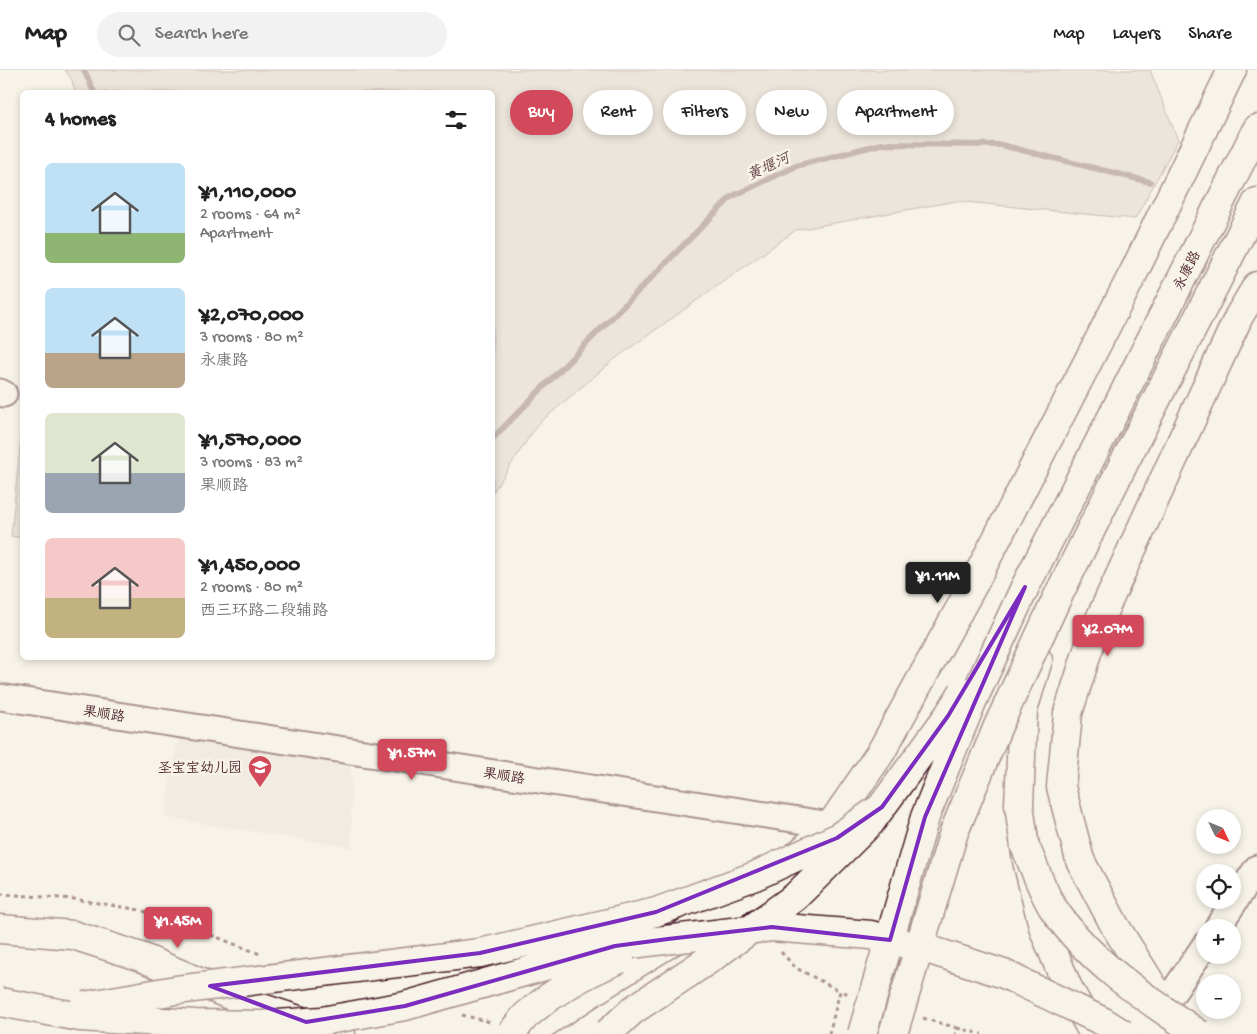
<!DOCTYPE html>
<html lang="en">
<head>
<meta charset="utf-8">
<style>
	body { margin:0; font-family:"Gochi Hand","LXGW WenKai TC",sans-serif; background:#f2f2f2; color:#222; height:100vh; display:flex; flex-direction:column; font-size:19px; white-space:nowrap }
	* { box-sizing:border-box; margin:0 }
	p { font-size:16px; color:#767676 }
	.icon { flex:none; width:28px; height:28px; fill:none; stroke:currentColor; stroke-width:2; stroke-linecap:round; stroke-linejoin:round }
	.map { position:relative; flex:1; overflow:hidden }
	.panel { position:absolute; left:20px; top:20px; width:475px; height:570px; display:flex; flex-direction:column; background:#fff; border-radius:8px; box-shadow:0 2px 8px #0003 }
	.panel>* { flex:none }
	.top-card { position:absolute; left:510px; top:20px; width:475px; height:45px; display:flex; gap:10px }
	.needle { width:32px; rotate:133deg }
	.fabs { position:absolute; left:1196px; top:739px; display:grid; gap:10px }
	.fabs a { display:grid; place-items:center; width:45px; height:45px; border-radius:50%; background:#fff; box-shadow:0 2px 8px #0003; font-size:25px }
	.price { position:absolute; translate:-50% -42px; padding:0 11px; border-radius:5px; background:#d1495b; color:#fff; font-size:16px; line-height:32px; filter:drop-shadow(0 1px 2px #0008) }
	.price::after { content:''; position:absolute; left:50%; top:30px; width:15px; height:11px; margin-left:-8px; background:inherit; clip-path:polygon(0 0,100% 0,50% 100%) }
	.price.on { background:#222; color:#fff }
	ul { padding:0; list-style:none }
	li { display:flex; align-items:center; gap:15px; height:125px; padding:0 25px }
	li span { display:grid; place-items:center; flex:none; width:140px; height:100px; border-radius:8px; color:#555 }
	li>.icon { margin-inline-start:auto }
	span .icon { width:60px; height:60px; fill:#fffc; stroke-width:1 }
	li b { font-size:21px }
	h2 { display:flex; justify-content:space-between; align-items:center; height:60px; padding:0 25px; font-size:21px }
	.chip { padding:0 18px; border-radius:22px; background:#fff; box-shadow:0 2px 8px #0003; font-size:18px; line-height:45px }
	.chip.on { background:#d1495b; color:#fff }
	header { display:flex; align-items:center; gap:30px; box-sizing:border-box; height:70px; padding:0 25px; background:#fff; border-bottom:1px solid #e0e0e0 }
	header strong { font-size:24px }
	nav { display:flex; gap:28px; margin-inline-start:auto; font-size:18px }
	.search { width:350px; height:45px; background:#f2f2f2; display:flex; align-items:center; gap:12px; box-sizing:border-box; padding:0 18px; border-radius:28px; color:#767676; font-size:19px }
	.map>svg:first-child { display:block }
</style>
</head>
<body>
<header>
<strong>Map</strong>
<div class="search"><svg class="icon" aria-label="search" viewBox="0 0 24 24"><circle cx="10" cy="10" r="6"/><path d="M15 15l6 6"/></svg>Search here</div>
<nav><a>Map</a><a>Layers</a><a>Share</a></nav>
</header>
<div class="map">
<svg width="1257" height="964" viewBox="0 0 1257 964">
	<rect width="100%" height="100%" fill="#f7f3e8"/>
	<filter id="ink" filterUnits="userSpaceOnUse"><feTurbulence type="fractalNoise" baseFrequency=".02" numOctaves="2"/><feDisplacementMap in="SourceGraphic" scale="10" xChannelSelector="R" yChannelSelector="G"/><feConvolveMatrix kernelMatrix="1 2 1 2 8 2 1 2 1" color-interpolation-filters="sRGB"/></filter>
	<g filter="url(#ink)">
		<!-- built -->
		<path fill="#eae3da" d="M179,664L351,689L352,778L164,747Z"/>
		<!-- green -->
		<path fill="#ded4cc" stroke="#947a7c" d="M65,0H1150L1178,70L1135,149L956,131L796,160L616,288L537,355L493,422L492,22H75L72,10Z
			M22,358V468L11,466Z"/>
		<g fill="none" stroke-linecap="round" stroke-linejoin="round">
			<!-- stream -->
			<path stroke="#8e7275" stroke-width="6" d="M84,0L94,22
				M492,369L731,127L796,96L881,74L1001,75L1150,112"/>
			<!-- minor casing -->
			<g stroke="#4a1f2b" stroke-width="29">
				<path id="minor" d="M0,322L4,324
					M0,627L831,755
					M1217,858L1257,798
					M1164,936L1205,875"/>
			</g>
			<!-- secondary casing -->
			<g stroke="#4a1f2b" stroke-width="31">
				<path id="secondary" d="M0,859L73,865L141,887L250,934L341,964
					M1170,944L1115,856L1080,790L1061,717L1068,643L1093,564L1239,246L1257,216
					M517,964L535,959L645,888L767,813L831,755L881,682L975,511L1134,202L1232,0"/>
			</g>
			<!-- trunk casing -->
			<g stroke="#4a1f2b" stroke-width="31">
				<path id="trunk" d="M1115,341L1257,59
					M1123,395L1257,132
					M1038,590L1023,640L1019,735L1027,791L1044,860L1068,918L1094,964"/>
			</g>
			<!-- path -->
			<path stroke="#4a1f2b" stroke-width="3" stroke-dasharray="4 4" stroke-linecap="butt" d="M0,824L74,829L140,840L193,858L260,884
				M781,882L796,898L840,921
				M462,945L490,952
				M923,948L957,958L955,964
				M957,958L982,964
				M829,964L840,921L850,924"/>
			<!-- minor -->
			<use href="#minor" stroke="#f7f3e8" stroke-width="25"/>
			<!-- secondary -->
			<use href="#secondary" stroke="#f7f3e8" stroke-width="28"/>
			<!-- trunk -->
			<use href="#trunk" stroke="#f7f3e8" stroke-width="28"/>
			<!-- trunk-bridge casing -->
			<g stroke="#4a1f2b" stroke-width="31" stroke-linecap="butt">
				<path id="trunk-bridge" d="M1025,776C1034,796 1042,821 1053,838C1090,893 1145,928 1199,964
					M0,932L80,947L195,954L262,955L322,951L405,936L615,876L772,857L871,865L933,881L1004,904L1104,952L1123,964
					M84,936L176,920L480,883L656,842L755,806L837,768L882,737
					M608,963L633,940L714,886L795,827L870,753L948,646L963,622
					M511,964C517,957 522,948 529,943C556,920 588,902 620,889
					M862,964L925,747L971,634L1025,517L1115,341
					M893,964L954,762L998,656L1057,528L1123,395"/>
			</g>
			<!-- trunk-bridge -->
			<use href="#trunk-bridge" stroke="#f7f3e8" stroke-width="28"/>
		</g>
	</g>
	<!-- marked area -->
	<path d="M0 0H1257V964H0ZM1025,517L925,747L890,870L772,857L668,869L615,876L405,936L306,952L210,916L480,883L656,842L837,768L882,737L948,646Z" fill="#f7f3e8" fill-opacity=".55" fill-rule="evenodd"/>
	<path fill="none" stroke="#7b2cbf" stroke-width="4" stroke-linejoin="round" d="M1025,517L925,747L890,870L772,857L668,869L615,876L405,936L306,952L210,916L480,883L656,842L837,768L882,737L948,646Z"/>
	<!-- icons -->
	<defs>
		<g id="school-pin" transform="scale(1.25)"><path d="M0 17L-7.5 6A9.5 9.5 0 1 1 7.5 6Z" fill="#d1495b" stroke="#f7f3e8"/><path d="M0-5L7-2L0 1L-7-2ZM-4 1L0 2.5L4 1V4Q0 6-4 4Z" fill="#fff"/></g>
	</defs>
	<g fill-rule="evenodd">
		<use href="#school-pin" x="260" y="697"/>
	</g>
	<g text-anchor="middle" stroke-width="5" stroke-linejoin="round" paint-order="stroke">
		<!-- street labels -->
		<g font-size="14" fill="#4a1f2b" stroke="#f7f3e8">
			<text transform="translate(1186 200) rotate(-63)" y="5">永康路</text>
			<text transform="translate(104 643) rotate(9)" y="5">果顺路</text>
			<text transform="translate(504 705) rotate(9)" y="5">果顺路</text>
		</g>
		<!-- poi labels -->
		<g font-size="14" fill="#4a1f2b" stroke="#f7f3e8" text-anchor="end">
			<text x="242" y="702">圣宝宝幼儿园</text>
		</g>
		<!-- water labels -->
		<g font-size="15" font-style="italic" fill="#6c4950" stroke="#f7f3e8">
			<text transform="translate(768 96) rotate(-25)" y="5">黄堰河</text>
		</g>
	</g>
</svg>
<div class="fabs">
<a><svg class="needle" viewBox="-14 -14 28 28"><path d="M0-13l5 13h-10z" fill="#e53935"/><path d="M0 13l5-13h-10z" fill="#767676"/></svg></a>
<a><svg class="icon" aria-label="locate" viewBox="0 0 24 24"><circle cx="12" cy="12" r="6"/><path d="M12 2v4M12 18v4M2 12h4M18 12h4"/></svg></a>
<a>+</a>
<a>−</a>
</div>
<b class="price on" style="left:938px;top:534px">¥1.11M</b>
<b class="price" style="left:1108px;top:587px">¥2.07M</b>
<b class="price" style="left:412px;top:711px">¥1.57M</b>
<b class="price" style="left:178px;top:879px">¥1.45M</b>
<div class="top-card">
<a class="chip on">Buy</a>
<a class="chip">Rent</a>
<a class="chip">Filters</a>
<a class="chip">New</a>
<a class="chip">Apartment</a>
</div>
<section class="panel">
<h2>4 homes<svg class="icon" aria-label="filters" viewBox="0 0 24 24"><path d="M4 7h16M4 17h16"/><circle cx="9" cy="7" r="2"/><circle cx="15" cy="17" r="2"/></svg></h2>
<ul>
<li><span style="background:linear-gradient(#bfe0f5 70%,#8fb573 0)"><svg class="icon" aria-label="home" viewBox="0 0 24 24"><path d="M3 11l9-7 9 7M6 9v11h12V9"/></svg></span><div><b>¥1,110,000</b><p>2 rooms · 64 m²</p><p>Apartment</p></div></li>
<li><span style="background:linear-gradient(#bfe0f5 65%,#b9a48a 0)"><svg class="icon" aria-label="home" viewBox="0 0 24 24"><path d="M3 11l9-7 9 7M6 9v11h12V9"/></svg></span><div><b>¥2,070,000</b><p>3 rooms · 80 m²</p><p>永康路</p></div></li>
<li><span style="background:linear-gradient(#dfe7d0 60%,#9aa5b1 0)"><svg class="icon" aria-label="home" viewBox="0 0 24 24"><path d="M3 11l9-7 9 7M6 9v11h12V9"/></svg></span><div><b>¥1,570,000</b><p>3 rooms · 83 m²</p><p>果顺路</p></div></li>
<li><span style="background:linear-gradient(#f6c9c9 60%,#c2b280 0)"><svg class="icon" aria-label="home" viewBox="0 0 24 24"><path d="M3 11l9-7 9 7M6 9v11h12V9"/></svg></span><div><b>¥1,450,000</b><p>2 rooms · 80 m²</p><p>西三环路二段辅路</p></div></li>
</ul>
</section>
</div>
</body>
</html>
